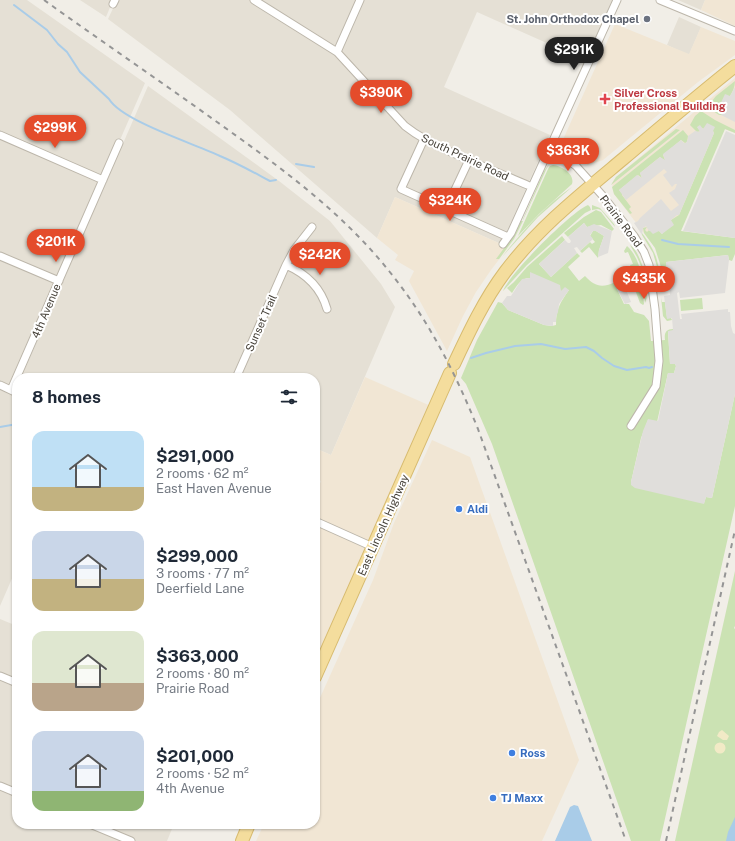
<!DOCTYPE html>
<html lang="en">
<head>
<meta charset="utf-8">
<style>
	body { margin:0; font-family:"Public Sans",sans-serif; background:#f2f2f3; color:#1f2937; height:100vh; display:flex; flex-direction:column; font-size:15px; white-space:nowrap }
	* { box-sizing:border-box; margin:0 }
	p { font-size:13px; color:#747a83 }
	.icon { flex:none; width:22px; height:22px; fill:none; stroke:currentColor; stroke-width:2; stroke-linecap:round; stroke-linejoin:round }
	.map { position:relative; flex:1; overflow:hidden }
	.sheet { position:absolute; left:12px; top:373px; width:308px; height:456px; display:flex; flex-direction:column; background:#fff; border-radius:16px; box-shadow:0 1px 3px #0004 }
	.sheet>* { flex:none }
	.price { position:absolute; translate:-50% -34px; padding:0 9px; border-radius:14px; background:#e44c2b; color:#fff; font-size:13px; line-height:26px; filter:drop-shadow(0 1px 2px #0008) }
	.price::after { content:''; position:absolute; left:50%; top:24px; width:12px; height:9px; margin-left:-6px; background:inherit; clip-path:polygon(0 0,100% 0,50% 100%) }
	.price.selected { background:#222; color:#fff }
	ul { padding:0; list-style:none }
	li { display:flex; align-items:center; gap:12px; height:100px; padding:0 20px }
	li span { display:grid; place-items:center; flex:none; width:112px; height:80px; border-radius:12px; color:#555 }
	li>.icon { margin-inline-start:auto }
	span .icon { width:48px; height:48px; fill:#fffc; stroke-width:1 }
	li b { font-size:17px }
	h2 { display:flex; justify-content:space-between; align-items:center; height:48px; padding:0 20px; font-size:17px }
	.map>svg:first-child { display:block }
</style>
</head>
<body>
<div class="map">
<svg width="735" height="841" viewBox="0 0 735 841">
	<rect width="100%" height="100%" fill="#f1eee7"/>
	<!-- residential -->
	<path fill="#e5e0d5" d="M0,0H27L145,83L11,388L0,383Z
		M80,0H113L106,17Z
		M117,0H615L587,61L477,12L444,87L550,135L501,244L395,197L377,238L230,110L108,19Z
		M678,0H705L701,10Z
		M679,17L701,27L689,55L667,45Z
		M148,86L279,181L330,221L381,284L395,307L331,455L315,448V378H21Z
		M0,388L17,395V567L0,606Z
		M0,619L17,626V824H174L167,841H0Z"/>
	<!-- commercial -->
	<path fill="#f1e6d4" d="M705,0H735V26L701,10Z
		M615,24L689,54L701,27L735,41V55L698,82L603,160L588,165L561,144Z
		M735,78V133L717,126L675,225L650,241L614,194L612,183L616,177Z
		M395,197L501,244L507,249L491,270L476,292L463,316L447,351L409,281L414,271L395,260L398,255L377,238Z
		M365,377L433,407L315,673V495L321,481L315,478V448L331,455Z
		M432,440L470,457L579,760L542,841H256L264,824H315V709L373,580L394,523Z"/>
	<!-- green -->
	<path fill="#cbe2b3" d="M735,81C735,93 725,102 718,111L722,113V115H719L707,107L716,96Z
		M701,111L715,120L735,130V133L725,129L681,231L735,238V254L732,261L729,260L728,255L666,262V267H661L655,248L644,233L643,228L647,227L645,230L647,232L649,230L659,231L662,234L671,220L679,215L714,133L713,131L697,127L701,131L697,132L690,125L695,116Z
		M676,129L680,130L611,185L616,177Z
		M683,130L688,136L687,142L685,143L681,140L663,155L665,160H664L660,157L640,173L642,178L638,175L619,190L622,193V195L631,207L629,209L632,213L630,214L614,194L612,187Z
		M549,164L546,170L523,220V219L544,171Z
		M553,165C562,166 575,174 572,184L539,214L518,236L548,169L550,166Z
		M572,187L538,217L502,257C522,232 545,205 572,187Z
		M588,205L590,207L591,210L585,213L527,265L503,291C509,274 571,212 588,205Z
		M592,205L600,208L614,224L615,227L601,210L598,209L592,210Z
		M596,210L601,212L614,229L612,231L601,225L587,227L584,223L568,237L564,233L584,217Z
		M521,221H523L514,239L499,259H496L516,232Z
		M593,231H596L604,236L599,250L598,258L589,247L582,253L580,251L590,242L592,244L595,242L590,236Z
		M642,233C656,252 659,260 660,284L657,267L653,253L642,235Z
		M562,236L565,240L539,264L551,277L577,253L580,256L568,267L579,281L585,276C595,287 602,288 616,282L617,289L624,304H629L634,312L644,315L649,321L651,341L665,340C664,333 666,329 673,329V331L668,332L670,364H675L676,366L674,373H668L657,422L648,420L641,438L631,482L704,503L706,497L712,498L735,394V506L660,841H631L492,444L466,384L461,378L477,340L498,302L502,303L508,310L544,325L552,326L556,325C556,309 560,303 569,290L561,291L530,273V278C520,278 517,286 512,293L507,288L514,282L527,267Z
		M630,245C642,252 651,292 645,303L641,266L637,257Z
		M627,246C643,261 642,284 644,304L643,305L640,303L631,279L635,277L630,265L633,264L628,252L625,253L624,251Z
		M661,297L662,302H665L667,318H671L672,320L667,321L663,316Z
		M702,298L703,309L681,311L680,300Z
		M735,571V626L734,628L735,629V841H675Z"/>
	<!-- sand -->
	<path fill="#f2eac6" d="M722,730L729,736L727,740H723L717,736L719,732Z
		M714.5 748a5.5 5.5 0 1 1 11 0a5.5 5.5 0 1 1-11 0Z"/>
	<!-- parking -->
	<path fill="#e0dedb" d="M735,87V122L721,115L722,113L717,111L725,94L730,96Z
		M707,123L715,127L713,131L714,133L679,215H677L671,220L674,225L662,234L659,231L653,234L650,231H649L646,226L643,228L642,235L634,223L638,221L640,218L661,199L671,211L679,205L669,193L675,189L677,184H675L672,187L663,175L667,172L664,169L626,200L619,190L637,175L642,178L640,173L660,157L665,160L663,154L681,140L684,143H686L688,139V136L695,131L700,132L697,127L700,125L703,129Z
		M726,131L735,135V238L683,231Z
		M584,223L587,227L594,224L612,231L608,253L598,257L599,250L604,236L596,231H593L590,235L593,239L580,251L577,247L574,248L577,253L551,277L539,264L565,240L568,243H570L571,241L568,237Z
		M728,255L729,260L725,293L680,298L679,292L677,293L680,319H682L681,314L728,309V312H730L731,326L733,333L735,334V394L712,498L706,497L704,504L635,488L631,485V482L643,431L648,419L658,421L668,373H674L676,366L675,364H670L668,331L673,330L672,318L667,319L664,296L670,295L669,285L668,282L663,283L661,267H666V262Z
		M530,272L560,285L561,291L565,287L569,290L559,304L558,312L556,317V322H553V326L544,325L508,310L502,303L507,296H511L522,279L530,278Z
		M624,285L631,302L625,304L617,289Z"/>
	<!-- water -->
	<path fill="#a9cce8" d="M574,805L578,806L592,841H555L570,807Z
		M735,817V841H726L728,832Z"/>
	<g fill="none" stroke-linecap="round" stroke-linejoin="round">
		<!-- stream -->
		<path stroke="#a9cce8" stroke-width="2" d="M14,5L47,30L58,44L67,52L80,72L109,99C122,121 195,144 220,156C237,163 253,172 270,181L276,180
			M296,164L314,167
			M662,240L678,244L729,247
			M471,358L486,353L515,346L541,344L565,349L586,347L594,351L602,358L614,366L627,370L646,367L649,368L652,367
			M0,427L17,424"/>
		<!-- minor casing -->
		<g stroke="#bcb6aa" stroke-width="9">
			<path id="minor" d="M254,0L337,52L405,126C420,138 436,145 453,153C479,165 506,176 532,187
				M660,0L735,31
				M113,4L115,0
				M337,52L360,0
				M0,135L103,180
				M424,139L401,189L508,237
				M549,150L564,157L576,166L602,195L634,236L644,252L649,265L655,309L659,361L656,386L631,426
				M446,209L469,160
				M503,244L511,233L617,0
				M0,256L59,281
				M286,265C307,274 321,288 327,309
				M236,378L286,265L294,250L312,227
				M0,385L17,393
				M11,390L119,143
				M315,521L373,547
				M0,676L17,683
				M0,786L17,793
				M90,824L131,841"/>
		</g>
		<!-- primary casing -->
		<g stroke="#d7bb6f" stroke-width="14">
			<path id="primary" d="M454,364C469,332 484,300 505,272C538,228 581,194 623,159C660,128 697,96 735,66
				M315,677L450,373
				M242,841L249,824"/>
		</g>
		<!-- minor -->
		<use href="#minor" stroke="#fff" stroke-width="7"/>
		<!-- primary -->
		<use href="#primary" stroke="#f4dd9d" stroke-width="12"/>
		<!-- rail -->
		<path stroke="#959595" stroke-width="2" stroke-dasharray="5 5" stroke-linecap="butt" d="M44,0C101,41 160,81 217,122C280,167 341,211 389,271C428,319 455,372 478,429L626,841
			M666,841L735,530"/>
	</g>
	<!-- markers -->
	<circle fill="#6b7280" stroke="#fff" stroke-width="1.5" cx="647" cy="19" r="4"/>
	<path fill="#e0444e" stroke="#fff" stroke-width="1.5" d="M603 93h4v4h4v4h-4v4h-4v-4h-4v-4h4z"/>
	<g fill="#3f7fe0" stroke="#fff" stroke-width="1.5">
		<circle cx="459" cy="509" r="4"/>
		<circle cx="512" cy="753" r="4"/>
		<circle cx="493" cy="798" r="4"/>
	</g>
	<g text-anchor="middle" stroke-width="4" stroke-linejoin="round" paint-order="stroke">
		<!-- worship labels -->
		<g font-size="11" font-weight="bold" fill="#5b616d" stroke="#fff" text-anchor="end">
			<text x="639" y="23">St. John Orthodox Chapel</text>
		</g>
		<!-- health labels -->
		<g font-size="11" font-weight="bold" fill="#be3a42" stroke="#fff" text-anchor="start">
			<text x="614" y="97">Silver Cross<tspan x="614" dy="13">Professional Building</tspan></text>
		</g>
		<!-- street labels -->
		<g font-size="11" fill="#443f36" stroke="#fff">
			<text transform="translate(465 157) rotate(25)" y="4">South Prairie Road</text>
			<text transform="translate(621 221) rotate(53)" y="4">Prairie Road</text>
			<text transform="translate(46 311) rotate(-67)" y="4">4th Avenue</text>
			<text transform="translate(261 323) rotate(-66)" y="4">Sunset Trail</text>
			<text transform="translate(383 525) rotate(-66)" y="4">East Lincoln Highway</text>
		</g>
		<!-- shop labels -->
		<g font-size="11" font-weight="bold" fill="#366cbe" stroke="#fff" text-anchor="start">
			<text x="467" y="513">Aldi</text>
			<text x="520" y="757">Ross</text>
			<text x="501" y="802">TJ Maxx</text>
		</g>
	</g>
</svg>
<b class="price selected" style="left:574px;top:71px">$291K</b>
<b class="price" style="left:381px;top:114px">$390K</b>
<b class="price" style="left:55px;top:149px">$299K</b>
<b class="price" style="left:568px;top:172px">$363K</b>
<b class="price" style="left:450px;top:222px">$324K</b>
<b class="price" style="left:56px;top:263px">$201K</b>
<b class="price" style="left:320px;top:276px">$242K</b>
<b class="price" style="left:644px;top:300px">$435K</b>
<section class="sheet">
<h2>8 homes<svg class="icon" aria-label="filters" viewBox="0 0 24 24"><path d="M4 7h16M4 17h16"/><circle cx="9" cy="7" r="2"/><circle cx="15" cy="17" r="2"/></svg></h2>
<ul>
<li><span style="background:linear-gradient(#bfe0f5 70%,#c2b280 0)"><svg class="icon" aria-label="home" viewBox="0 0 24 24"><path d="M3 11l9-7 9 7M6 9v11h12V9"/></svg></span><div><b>$291,000</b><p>2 rooms · 62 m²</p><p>East Haven Avenue</p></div></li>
<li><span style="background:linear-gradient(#c9d6e8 60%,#c2b280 0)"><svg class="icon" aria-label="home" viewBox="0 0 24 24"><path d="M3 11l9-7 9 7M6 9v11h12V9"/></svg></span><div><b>$299,000</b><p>3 rooms · 77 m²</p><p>Deerfield Lane</p></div></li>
<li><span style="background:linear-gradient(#dfe7d0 65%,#b9a48a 0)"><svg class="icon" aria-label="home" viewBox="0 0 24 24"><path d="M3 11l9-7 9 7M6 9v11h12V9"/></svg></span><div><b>$363,000</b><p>2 rooms · 80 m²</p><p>Prairie Road</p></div></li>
<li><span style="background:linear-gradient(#c9d6e8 75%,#8fb573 0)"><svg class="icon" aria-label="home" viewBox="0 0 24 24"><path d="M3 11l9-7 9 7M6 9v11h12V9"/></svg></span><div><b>$201,000</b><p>2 rooms · 52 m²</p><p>4th Avenue</p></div></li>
</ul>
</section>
</div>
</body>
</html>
